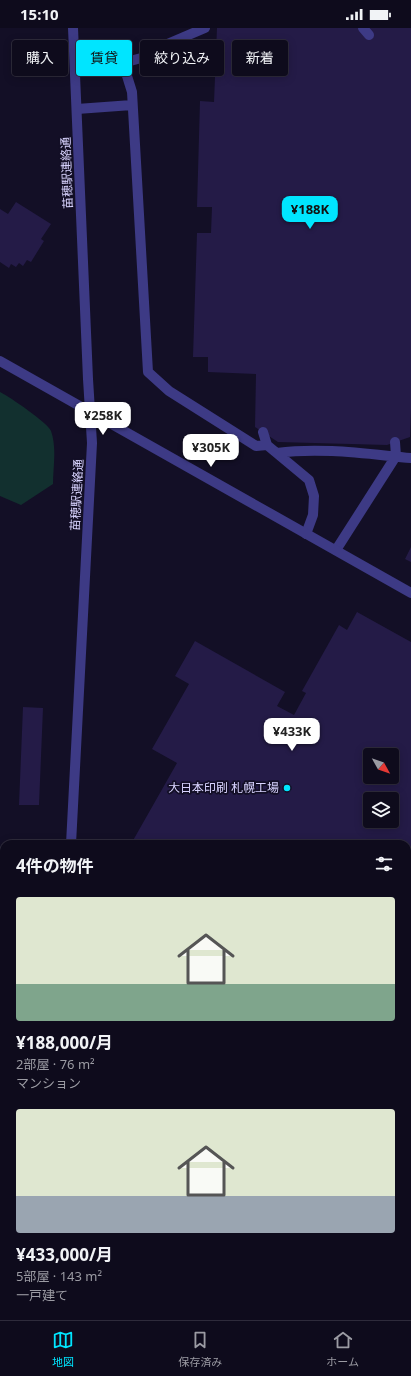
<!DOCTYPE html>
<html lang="ja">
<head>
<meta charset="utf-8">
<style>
	body { margin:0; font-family:"Noto Sans","Noto Sans JP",sans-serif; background:#171425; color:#f1f3f6; height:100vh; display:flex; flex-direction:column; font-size:15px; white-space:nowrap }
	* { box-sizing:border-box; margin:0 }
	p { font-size:13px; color:#9b9ba3 }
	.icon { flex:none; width:22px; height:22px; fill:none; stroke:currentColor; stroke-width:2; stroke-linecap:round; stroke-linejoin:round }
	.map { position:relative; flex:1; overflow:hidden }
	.drawer { position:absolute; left:0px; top:812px; width:411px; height:480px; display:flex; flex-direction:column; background:#0e0b1c; border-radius:12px 12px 0 0; box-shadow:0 2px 10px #0003,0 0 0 1px #2e2b3b }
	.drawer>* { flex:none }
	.hud { position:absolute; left:12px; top:12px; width:387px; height:36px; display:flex; gap:8px }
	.needle { width:26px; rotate:130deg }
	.buttons { position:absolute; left:363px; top:720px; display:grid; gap:8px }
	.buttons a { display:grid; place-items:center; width:36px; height:36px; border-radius:4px; background:#0e0b1c; box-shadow:0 2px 10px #0003,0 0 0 1px #2e2b3b; font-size:20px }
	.price { position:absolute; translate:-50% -34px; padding:0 9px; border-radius:8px; background:#fff; color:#222; font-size:13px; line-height:26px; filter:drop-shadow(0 1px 2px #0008) }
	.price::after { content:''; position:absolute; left:50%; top:24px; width:12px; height:9px; margin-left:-6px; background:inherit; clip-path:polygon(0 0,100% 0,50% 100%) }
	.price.active { background:#00e5ff; color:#111 }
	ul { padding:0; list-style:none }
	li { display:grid; align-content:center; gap:8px; height:212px; padding:0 16px }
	li span { display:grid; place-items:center; height:124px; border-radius:4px; color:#555 }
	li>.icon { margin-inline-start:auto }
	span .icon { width:72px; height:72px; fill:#fffc; stroke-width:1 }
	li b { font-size:17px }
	h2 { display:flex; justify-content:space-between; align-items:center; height:48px; padding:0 16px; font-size:17px }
	.pill { padding:0 14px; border-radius:4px; background:#0e0b1c; box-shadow:0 2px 10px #0003,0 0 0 1px #2e2b3b; font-size:14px; line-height:36px }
	.pill.active { background:#00e5ff; color:#111 }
	.status { display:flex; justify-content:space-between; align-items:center; height:28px; padding:0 20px; background:#0e0b1c; direction:ltr }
	.status svg { height:11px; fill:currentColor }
	.menu { display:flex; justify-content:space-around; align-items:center; height:56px; border-top:1px solid #2e2b3b; background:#0e0b1c; font-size:11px; color:#9b9ba3 }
	.menu a { display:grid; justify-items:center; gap:2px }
	.menu .active { color:#00e5ff }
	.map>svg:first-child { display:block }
</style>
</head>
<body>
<div class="status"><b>15:10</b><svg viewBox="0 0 49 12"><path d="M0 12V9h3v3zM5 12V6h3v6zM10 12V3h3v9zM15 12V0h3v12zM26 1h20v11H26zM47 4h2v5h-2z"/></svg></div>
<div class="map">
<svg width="411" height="1292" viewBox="0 0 411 1292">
	<rect width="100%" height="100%" fill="#130f26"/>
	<!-- green -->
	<path fill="#12302f" d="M0,364C10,369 48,395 51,403C57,420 53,439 53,456L21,477L0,468Z
		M4,1060V1185L0,1168V1061Z"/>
	<!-- building -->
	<path fill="#241b47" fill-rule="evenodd" d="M217,0H411V381L410,409L387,417L278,414L255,399L256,346L208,344V329H193L197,205H211L212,179H197L200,73L214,74Z
		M16,174L51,196L41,211L44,213L31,234L27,232L23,238L19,235L16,239L11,236L9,240L0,234V181L8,186Z
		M411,519V534L405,531Z
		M357,584L411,614V940L407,938V816H131L177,735L152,721L189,656L175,648L195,613L285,664L277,678L294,687L306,665L302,663L339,597L347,602ZM370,727H392V749H370ZM370,771H392V793H370Z
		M23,679L43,680L39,777H19Z
		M410,1137H411V1158L407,1157Z
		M407,1177L411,1179V1208L407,1215Z
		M0,1241H4V1285H0Z
		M88,1288H116L115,1292H88Z
		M158,1288H183L182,1292H162L157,1291Z
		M206,1288H230L229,1292H205Z
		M237,1288H268L267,1292H236Z
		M288,1288H310L309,1292H287Z"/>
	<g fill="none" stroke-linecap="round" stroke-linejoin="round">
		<!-- service -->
		<path stroke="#3d3a85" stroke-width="10" d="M363,0L369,7
			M158,20L205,0
			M123,35L132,64L148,344L169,363L256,418L267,417
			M75,42L123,35L192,16H216
			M77,81L132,77
			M263,404L267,417L309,452L314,468L313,487L306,506
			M277,425C321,419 367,426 411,430
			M336,522L396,428L395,414
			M0,1216H4"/>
		<!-- minor -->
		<path stroke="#3d3a85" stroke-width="10" d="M0,333L411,565
			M407,1035H411
			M407,1167L411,1168
			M356,1288L372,1292
			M134,1292L135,1288"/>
		<!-- tertiary -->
		<path stroke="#3d3a85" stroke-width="10" d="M71,816L92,415L88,351L73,0
			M407,1286L411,1279
			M50,1292V1288"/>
	</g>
	<!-- markers -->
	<circle fill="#00e5ff" stroke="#130f26" stroke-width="1.5" cx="287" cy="760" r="4"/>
	<g text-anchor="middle" stroke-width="3.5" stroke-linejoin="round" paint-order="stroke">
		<!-- street labels -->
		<g font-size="12" fill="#d9d4ff" stroke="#130f26">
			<text transform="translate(67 145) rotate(-92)" y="4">苗穂駅連絡通</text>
			<text transform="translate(77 467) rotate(-87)" y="4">苗穂駅連絡通</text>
		</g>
		<!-- poi labels -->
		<g font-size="12" fill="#d9d4ff" stroke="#130f26" text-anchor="end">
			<text x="279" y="764">大日本印刷 札幌工場</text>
		</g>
	</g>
</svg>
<div class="buttons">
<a><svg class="needle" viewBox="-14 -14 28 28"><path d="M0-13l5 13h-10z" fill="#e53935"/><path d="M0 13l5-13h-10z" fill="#9b9ba3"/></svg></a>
<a><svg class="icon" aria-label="layers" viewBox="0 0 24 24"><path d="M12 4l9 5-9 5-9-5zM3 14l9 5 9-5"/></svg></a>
</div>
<b class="price active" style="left:310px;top:202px">¥188K</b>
<b class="price" style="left:103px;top:408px">¥258K</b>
<b class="price" style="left:211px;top:440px">¥305K</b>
<b class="price" style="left:292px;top:724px">¥433K</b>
<div class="hud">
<a class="pill">購入</a>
<a class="pill active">賃貸</a>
<a class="pill">絞り込み</a>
<a class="pill">新着</a>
</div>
<section class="drawer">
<h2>4件の物件<svg class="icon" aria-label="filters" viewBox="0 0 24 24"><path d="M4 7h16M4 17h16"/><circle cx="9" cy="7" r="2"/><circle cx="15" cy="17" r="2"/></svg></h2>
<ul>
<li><span style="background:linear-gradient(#dfe7d0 70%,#7fa58c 0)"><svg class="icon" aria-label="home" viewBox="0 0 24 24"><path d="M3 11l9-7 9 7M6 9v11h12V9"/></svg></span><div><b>¥188,000/月</b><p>2部屋 · 76 m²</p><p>マンション</p></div></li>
<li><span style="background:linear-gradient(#dfe7d0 70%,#9aa5b1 0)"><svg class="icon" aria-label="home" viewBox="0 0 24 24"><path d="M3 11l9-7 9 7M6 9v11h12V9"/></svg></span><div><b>¥433,000/月</b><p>5部屋 · 143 m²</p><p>一戸建て</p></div></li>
</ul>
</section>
</div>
<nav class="menu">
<a class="active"><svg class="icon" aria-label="map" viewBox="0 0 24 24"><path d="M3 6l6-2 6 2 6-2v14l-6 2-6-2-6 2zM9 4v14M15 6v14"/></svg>地図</a>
<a><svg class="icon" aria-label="saved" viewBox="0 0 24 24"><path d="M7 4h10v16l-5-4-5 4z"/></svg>保存済み</a>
<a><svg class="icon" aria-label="home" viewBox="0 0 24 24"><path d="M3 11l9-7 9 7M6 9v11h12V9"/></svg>ホーム</a>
</nav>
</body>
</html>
